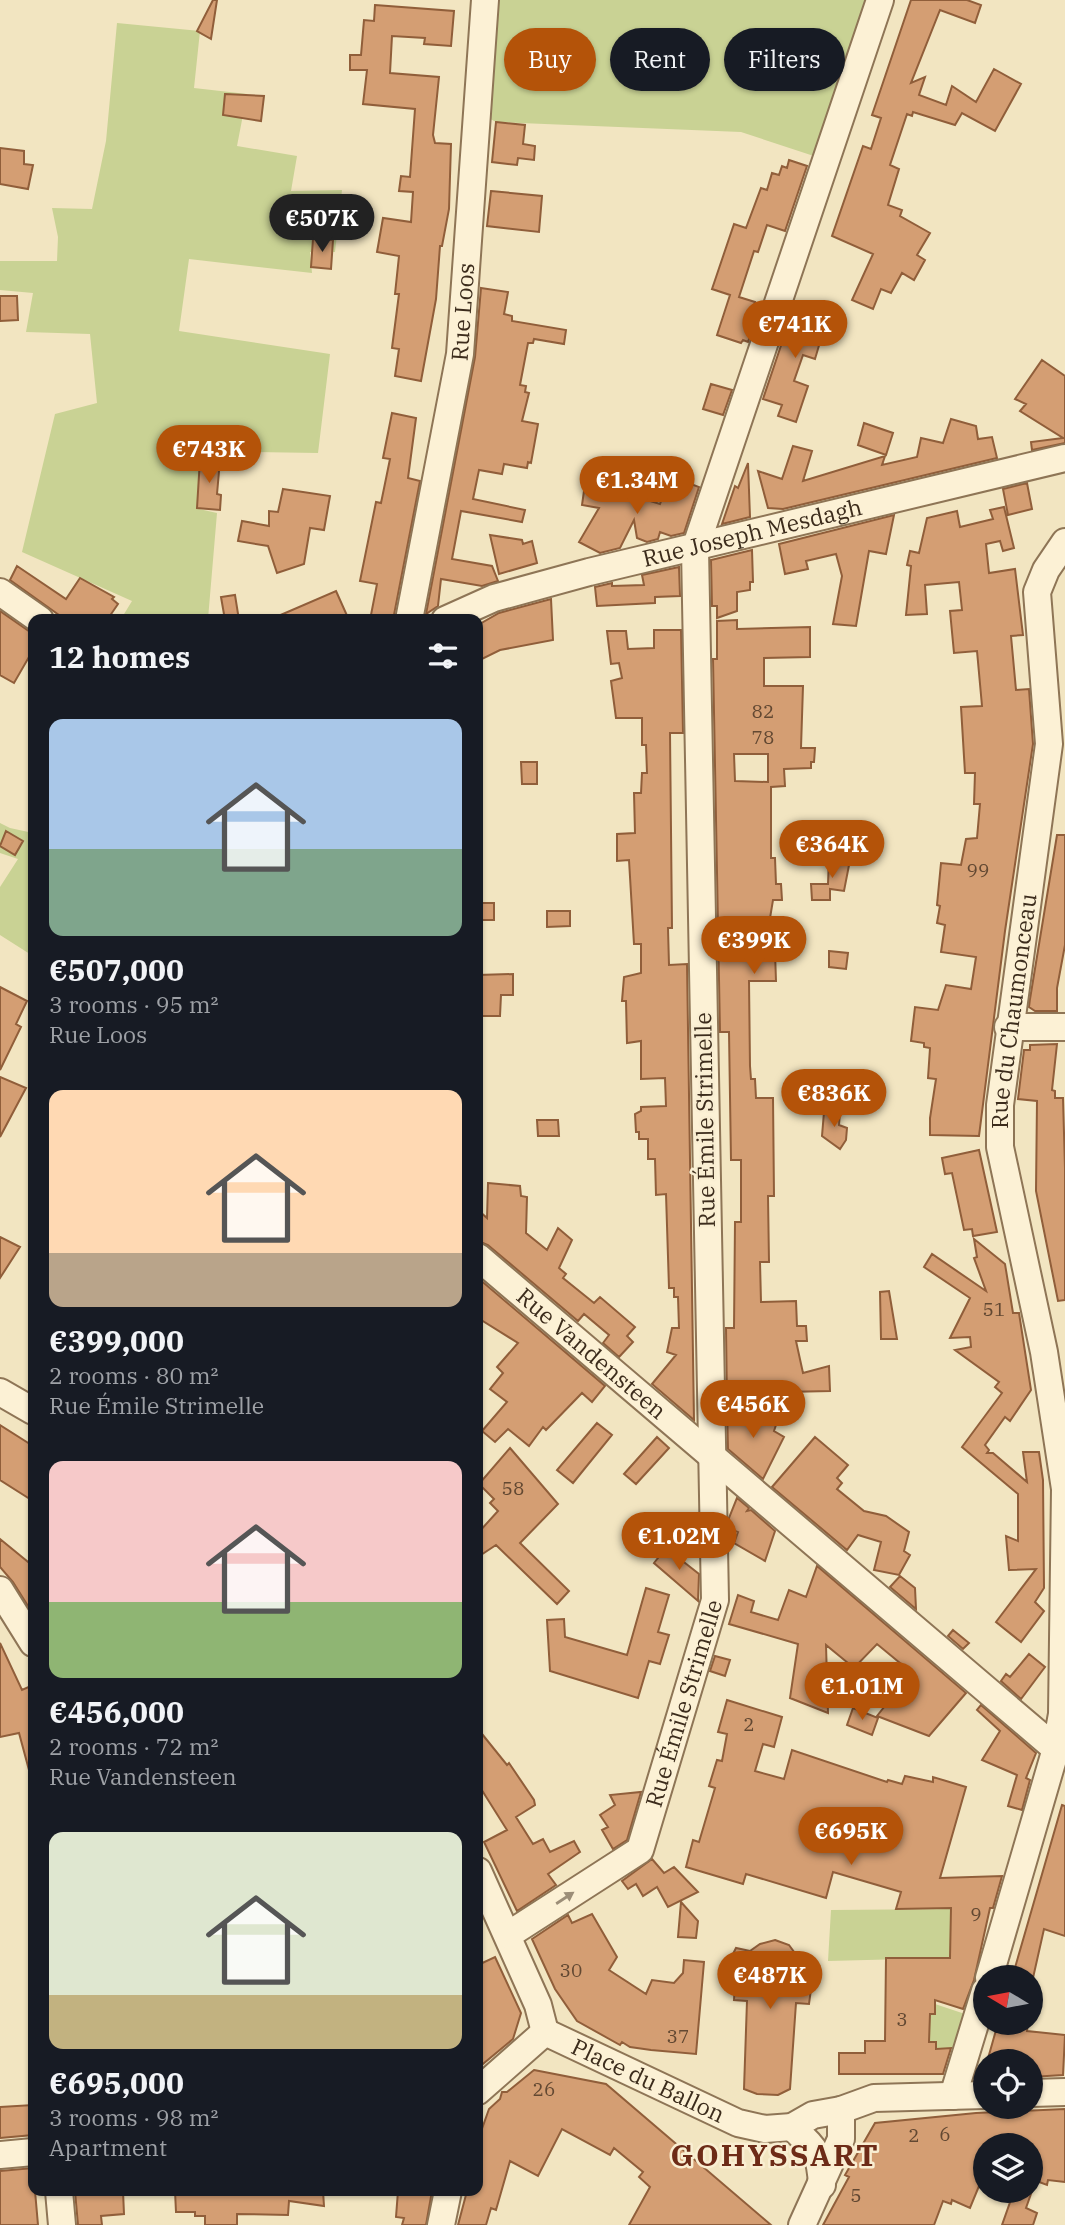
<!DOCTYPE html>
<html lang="en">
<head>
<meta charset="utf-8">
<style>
	body { margin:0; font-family:"IBM Plex Serif",serif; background:#20242c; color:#f1f3f6; height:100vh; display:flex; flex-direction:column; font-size:26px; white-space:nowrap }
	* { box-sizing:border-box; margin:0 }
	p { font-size:23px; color:#9ea1a6 }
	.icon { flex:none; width:38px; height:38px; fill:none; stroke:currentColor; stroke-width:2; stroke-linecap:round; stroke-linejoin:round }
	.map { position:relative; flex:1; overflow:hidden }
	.side { position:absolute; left:28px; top:614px; width:455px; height:1582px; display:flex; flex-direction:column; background:#171b24; border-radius:14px; box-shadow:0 2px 5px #0004 }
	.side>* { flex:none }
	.hud { position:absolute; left:504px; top:28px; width:455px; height:63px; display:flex; gap:14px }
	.needle { width:46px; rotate:280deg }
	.buttons { position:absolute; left:973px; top:1965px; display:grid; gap:14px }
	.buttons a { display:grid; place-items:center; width:70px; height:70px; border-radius:50%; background:#171b24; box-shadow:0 2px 5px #0004; font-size:35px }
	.price { position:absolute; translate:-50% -60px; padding:0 16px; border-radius:24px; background:#b45309; color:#fff; font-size:23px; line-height:46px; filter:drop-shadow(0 2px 4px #0008) }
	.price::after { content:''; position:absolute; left:50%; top:42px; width:21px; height:16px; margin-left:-10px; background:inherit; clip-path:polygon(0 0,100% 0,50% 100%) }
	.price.on { background:#222; color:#fff }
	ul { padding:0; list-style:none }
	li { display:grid; align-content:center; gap:14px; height:371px; padding:0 21px }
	li span { display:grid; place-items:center; height:217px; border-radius:14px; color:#555 }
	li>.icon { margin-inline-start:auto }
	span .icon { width:126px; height:126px; fill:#fffc; stroke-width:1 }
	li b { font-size:30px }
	h2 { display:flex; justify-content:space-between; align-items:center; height:84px; padding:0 21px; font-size:30px }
	.chip { padding:0 24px; border-radius:32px; background:#171b24; box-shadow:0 2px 5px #0004; font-size:24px; line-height:63px }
	.chip.on { background:#b45309; color:#fff }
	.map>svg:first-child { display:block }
</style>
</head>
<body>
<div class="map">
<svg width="1065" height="2225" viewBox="0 0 1065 2225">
	<rect width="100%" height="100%" fill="#f2e5c1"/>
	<!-- green -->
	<path fill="#c9d294" d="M479,0H881L826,160L741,132L496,122L477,112Z
		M117,23L200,31L194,88L247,94L237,146L297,156L291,191L342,190L335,252H310L312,273L189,259L179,331L330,354L318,453L202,451L199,509L217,513L208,619H121L132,601L22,552L55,414L97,403L90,334L26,332L33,293L0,290V261H57L58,237L52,208L92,209L106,141Z
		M0,823L10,828L33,833V956L0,935V887L18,859L0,853Z
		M951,1909L962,1954L985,1953L983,1957L828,1961L831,1910Z
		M935,2004L965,2014L954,2048L936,2049L929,2042V2024L918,2014Z"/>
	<!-- building -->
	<path fill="#d49e73" stroke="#905e3a" stroke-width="2" fill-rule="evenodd" d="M213,0H217L211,39L197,31Z
		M911,0H967L981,5L975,23L940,10L911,83L925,77L919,95L946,105L952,86L976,102L994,69L1021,84L995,131L962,113L955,125L913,112L912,116L907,114L890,165L899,169L888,205L902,210L900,216L930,233L917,255L925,260L914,280L902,273L891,293L881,289L873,309L852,300L873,254L832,236L863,146L871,149L881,118L872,115Z
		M375,5L454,11L451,46L424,44L425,38L392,36L390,73L439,77L433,135L435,143L451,144L449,209L442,246H440L436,299L421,381L395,376L399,349L392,348L399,294H395L399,256L377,252L383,218L411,222L413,192L399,191L401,176L410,177L415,109L363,104L367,70H350V55H361L364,20L374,21Z
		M225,94L264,96L261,121L223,115Z
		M496,122L525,125L523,144L535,146L534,160L518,158L517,165L492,162Z
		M0,148L24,151V164L33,165L28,189L0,184Z
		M789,160L807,166L785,231L767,225L758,252L754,251L739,297L755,302L754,306L760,308L748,342L743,340L741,343L717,335L730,295L712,289L734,224L746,228L761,188L767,190L772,173L779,175L782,166L787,168Z
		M491,191L542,196L539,232L487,226Z
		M313,239L333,240L331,269L311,267Z
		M481,288L508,292L504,314L512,316V321L566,330L564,344L534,339L533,343H528L520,385L526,386L525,392L529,393L522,421L538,424L531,463L528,462L527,468L504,464L502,474L479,470L473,499L525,510L522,522L461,511L452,559L492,566L498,581L482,586L441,579L438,606L426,614L475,357Z
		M0,296H17L18,320L0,321Z
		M795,304L828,315L815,359L803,355L794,381L808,386L796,422L778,416L782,405L763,399Z
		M1042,360L1065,376V443L1032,450L1031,442L1063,438L1020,411L1026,404L1015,399Z
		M711,384L732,390L723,415L703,409Z
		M392,413L416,418L408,478L420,481L393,620H370L377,584L360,581L376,502L381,503L390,459L383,458Z
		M951,419L976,426L978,439L992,437L997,458L783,509L768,508L758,471L782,479L793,446L812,451L803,481L885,456L882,465L917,457L921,438L943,443Z
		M864,423L893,433L886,455L858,445Z
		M200,459L220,460L217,494L221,495L220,510L197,508Z
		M748,463L750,517L722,524L735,486L738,488Z
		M675,478L699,487L684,533L671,536L660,532L658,539L647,542L637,538L634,520L620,548L600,553L579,542L599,508L582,505L584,491L608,495L615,485L632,492L631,495L660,504L666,488Z
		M1027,483L1032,509L1008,515L1003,489Z
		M283,489L330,496L324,530L310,528L304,564L277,573L268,546L238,541L242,521L269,526V511L278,512Z
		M1004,507L1014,548L1003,551L1000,541L986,544L989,573L1015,569L1023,635L1011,636L1016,690L1029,689L1033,744L1005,931L979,1136L930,1135V1118L936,1079L928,1078L930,1048L924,1047V1043L911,1041L915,1007L938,1010L946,985L971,989L976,957L941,952L945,925L937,923L940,906L937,905L941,863L961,865L966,839L977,838L980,804H974L975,773H965L961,707L982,706L977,651L954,653L950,611L962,610L959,582L925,585L927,614L906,615L911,566L907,565L910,551L919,553L927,518L957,511L960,527L993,519L990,510Z
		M894,515L886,554L869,551L856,626L833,624L842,576L836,554L806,561L808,569L785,574L779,544Z
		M490,535L522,540L523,544L532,541L537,563L499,574Z
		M752,550L753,582H750V590L737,592V611L717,618V606H712L711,560Z
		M17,566L66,599L80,578L114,597L112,599L118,604L107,620H66L10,580Z
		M679,567L680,596L655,597V603L597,606L595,587L612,583V586L644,585L642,575Z
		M336,591L349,620H269Z
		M235,595L239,620H225L221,597Z
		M551,599L553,640L500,650L478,661V625L499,613Z
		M0,611L33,634V650L14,683L0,675Z
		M737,620V629L810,627V657L764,658V686H803L801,748H815L814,762H811V768L784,769L785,786L771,787V858H775L776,884H781L782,900H773L770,918L771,952H775L776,981H749L750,1066L751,1079H755L756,1098H773L774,1196H768L769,1262H760L761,1302L796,1301L797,1326H806L807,1341H796L803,1373L829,1366L830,1391L785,1392V1399L727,1401L726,1328H734L735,1222H741V1160H731L729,1032H720L713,659H717V621ZM734,754H768V782L735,781Z
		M654,630H681L683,733H670L672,928H668L669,965L687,964L694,1420L652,1384L676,1355L667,1352L672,1328H679L678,1297H674V1288H669L666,1194L656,1195L655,1159H648V1139H639V1132H636L635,1114L641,1111V1107L666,1106L665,1078L641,1079V1041L627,1043L626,1001H622L624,977L641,973V944H634L629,860L617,861V834L635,833L634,793H641L642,773H647L646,745H642V718H616L611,681L622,678L619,663L611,664L607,631H626L628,649L654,648Z
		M521,762H537V784H522Z
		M6,831L23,841L15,855L0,846Z
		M1057,835H1065V945L1057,988V1011H1035L1029,1007L1030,999Z
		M829,857L850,860L844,891L830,889V900H812L811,884H828Z
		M478,903H494V920H478Z
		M547,911H570V926L547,927Z
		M829,951L848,953L846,969L829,967Z
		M513,974V995H501L500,1016H478V975Z
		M0,987L27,1001L16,1024L21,1027L0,1070Z
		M1057,1044L1052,1090L1055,1091V1098H1063L1065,1168V1300L1058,1301L1036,1191L1037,1101L1018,1099L1024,1050H1030V1045Z
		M0,1077L26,1088L0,1137Z
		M825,1079L824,1096L807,1097V1080Z
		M824,1112L840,1113L839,1125L847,1128L846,1140L840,1149L822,1136Z
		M537,1120H558L559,1136H538Z
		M979,1150L997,1232L973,1236L972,1229L964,1230L952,1173L945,1174L942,1158Z
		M488,1183L520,1186L521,1196L527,1197L526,1233L547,1250L558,1228L572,1240L559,1268L566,1274L563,1278L594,1303L600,1297L635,1327L627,1336L633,1342L619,1357L603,1343L609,1335L584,1314L578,1321L488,1245L478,1241V1210L487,1218Z
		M0,1237L20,1247L0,1278Z
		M974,1239L1005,1264L1013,1313H1019L1031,1390L1010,1421L1005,1417L985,1445L989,1450L987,1453H993L1027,1482L1023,1452H1039L1043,1480L1044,1588L1035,1602L1044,1611L1021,1642L996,1622L1036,1569L1009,1570L1006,1536L1018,1541V1494L962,1447L1002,1393L995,1387L999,1382L955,1350L971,1347L970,1337L950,1338L970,1298L924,1267L932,1254L986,1291L974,1258L977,1257Z
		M478,1278L605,1386L592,1402L582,1393L546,1430L543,1427L529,1446L508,1429L495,1442L482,1431L507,1402L490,1389L503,1373L497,1367L518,1343L478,1318Z
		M889,1291L897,1339H881L880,1292Z
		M727,1406L777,1422L774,1431L784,1437L763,1479L728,1449Z
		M597,1423L612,1435L573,1483L557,1470Z
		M0,1425L33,1446V1501L0,1480Z
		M657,1437L669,1448L636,1484L624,1474Z
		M815,1437L848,1465L837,1478L842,1483L837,1489L864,1511L886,1516L909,1532L904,1551L910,1555L899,1575L874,1570L881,1542L858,1535L847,1550L772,1487Z
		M510,1448L558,1504L520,1543L569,1591L557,1604L496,1545L478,1557V1533L498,1511L490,1503L494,1499L479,1484Z
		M737,1498L749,1508L747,1511L751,1510L775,1531L765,1561L734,1543L738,1532L729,1529V1518Z
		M0,1539L33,1566V1614L13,1582L0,1567Z
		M666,1548L699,1574L698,1601L654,1563Z
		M817,1566L966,1693L929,1736L877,1716L892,1697L891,1691L906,1668L877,1644L854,1668L826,1645L828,1713L790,1698L798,1644L729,1624L738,1595L754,1601L751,1612L778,1620L789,1590L806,1597Z
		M900,1576L915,1588L916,1609L890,1587Z
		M646,1588L669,1595L658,1632L669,1635L660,1664L649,1661L638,1698L550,1671L547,1620L564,1619L565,1637L627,1655Z
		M953,1630L969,1643L963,1649L948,1636Z
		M0,1643L22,1690L33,1685V1769L29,1770L19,1733L0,1737Z
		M1029,1654L1045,1667L1021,1699L1001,1681L1006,1674L1010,1677Z
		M715,1656L730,1660L725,1676L710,1671Z
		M727,1700L782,1717L774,1747L763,1744L755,1771L784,1779L792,1750L887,1782L888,1780L902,1784L905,1776L933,1782V1777L966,1787L940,1878L1002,1876L993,1908H990L974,1980L963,2009L935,2000V2014H930L929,2042H936V2049L951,2048L943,2074H839V2053H865V2041H885L886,1958H950L951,1908L896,1909L901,1892L833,1872L826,1898L746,1874L743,1884L686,1867L693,1840L699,1842L715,1788L709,1786L717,1760L722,1761L727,1734L718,1732Z
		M981,1705L1036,1753L1026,1778L1030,1780L1022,1810L1008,1806L1017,1775L982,1760L1000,1731L977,1710Z
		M853,1708L878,1718L872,1735L847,1725Z
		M478,1729L507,1765L509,1763L534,1800L535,1805L516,1817L533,1844L543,1839L550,1852L574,1841L580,1852L548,1874L556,1885L517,1911L484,1842L507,1830L478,1784Z
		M641,1792L627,1840L613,1849L602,1830L608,1827L600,1815L615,1805L610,1795Z
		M1062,1805L1065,1806V1936L1044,1929L1033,1978H1012Z
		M652,1859L664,1873L674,1867L698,1892L668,1907L657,1887L643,1896L636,1884L628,1889L622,1881Z
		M681,1902L698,1921L696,1938L678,1937Z
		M592,1914L617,1957L609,1970L646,1994L652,1980L674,1983L683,1973L684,1960L704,1962L696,2054L651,2050L630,2047L622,2042L620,2045L577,2021L555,1989L532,1939L568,1915L572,1923Z
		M775,1940L789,1945L800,1960L809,1961L814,1967L809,2004L796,2003L790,2089L778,2095L757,2094L744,2089L747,2001L734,2000L735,1984L725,1970L736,1948L750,1951L760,1944Z
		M495,1957L521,2013L513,2039L478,2068V1965Z
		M998,2023H1028L1027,2031L1065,2035L1063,2075L1031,2077V2062H987Z
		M534,2070L606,2084L771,2225H629L650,2187L639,2177L643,2172L614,2148L610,2155L562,2129L538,2176L510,2161L496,2210L491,2208L486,2225H458L467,2191H478V2140L489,2109L500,2099L502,2092H507Z
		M33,2105V2135L0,2138V2107Z
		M1065,2109V2182L1048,2180L1047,2185L1031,2179V2146H985V2182L979,2186L970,2208L952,2200L951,2204L943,2201L934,2225H823L849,2177L845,2175L875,2123L976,2113Z
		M33,2168L38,2225H0V2171Z
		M75,2191H123L124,2214L101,2216L102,2225H78Z
		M175,2191H323L324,2206L289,2201L288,2215L237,2214V2225H205V2216H195V2212H176Z
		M398,2191H432L426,2225H402L404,2218L396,2217Z
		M1014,2191H1032L1026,2208L1037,2213L1033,2225H1002Z"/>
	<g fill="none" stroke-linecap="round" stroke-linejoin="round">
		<!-- minor casing -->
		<g stroke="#8e7556" stroke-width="30">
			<g id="minor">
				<path d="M0,592L40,620"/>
				<path id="s1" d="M409,620L460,354L485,0"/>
				<path id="s2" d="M445,620L494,598L589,572L1065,458"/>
				<path d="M1008,1027H1065"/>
				<path id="s3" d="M478,1257L1056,1749"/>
				<path d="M0,1392L33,1411"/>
				<path d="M0,1590L33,1643"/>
				<path d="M478,1871L538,2005L545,2032"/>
				<path id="s4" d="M508,1935L640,1850L715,1600L695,549L880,0"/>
				<path id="s5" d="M989,1978L1055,1752L1062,1714L1065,1489L1044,1352L1000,1147V1105L1049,744L1037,592L1046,570L1065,542"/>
				<path id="s6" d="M545,2032L738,2123L765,2129L792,2127L813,2115L841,2110L874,2098L985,2095"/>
				<path d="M478,2091L545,2032"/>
				<path d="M1031,2093L1065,2092"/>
				<path d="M953,2096L985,1991"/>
				<path d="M792,2127C815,2149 820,2151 822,2185"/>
				<path d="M0,2155L33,2152"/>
				<path d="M59,2191L62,2225"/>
				<path d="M441,2225L448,2191"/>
				<path d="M802,2225L841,2139V2110"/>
			</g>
		</g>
		<!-- minor -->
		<use href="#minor" stroke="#fcf1d5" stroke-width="26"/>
	</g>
	<!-- one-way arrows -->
	<defs><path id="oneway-solid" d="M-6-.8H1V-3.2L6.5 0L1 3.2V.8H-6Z" transform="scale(1.75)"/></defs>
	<use fill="#9c8e78" href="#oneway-solid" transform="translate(565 1898) rotate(-33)"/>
	<g text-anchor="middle" stroke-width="5" stroke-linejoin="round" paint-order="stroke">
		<!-- number labels -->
		<g font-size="19" fill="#624832">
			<text x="763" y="718">82</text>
			<text x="763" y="744">78</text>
			<text x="978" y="877">99</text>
			<text x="994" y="1316">51</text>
			<text x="513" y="1495">58</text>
			<text x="749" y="1731">2</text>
			<text x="976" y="1921">9</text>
			<text x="571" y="1977">30</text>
			<text x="902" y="2026">3</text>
			<text x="678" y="2043">37</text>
			<text x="544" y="2096">26</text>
			<text x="945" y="2141">6</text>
			<text x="914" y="2142">2</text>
			<text x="856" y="2202">5</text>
		</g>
		<!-- street labels -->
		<g font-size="23" fill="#3c2c1c" stroke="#f9eed2">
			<text dy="8" stroke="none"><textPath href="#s1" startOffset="313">Rue Loos</textPath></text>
			<text dy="8" stroke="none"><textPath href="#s2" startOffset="320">Rue Joseph Mesdagh</textPath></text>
			<text dy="8" stroke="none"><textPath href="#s5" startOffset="984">Rue du Chaumonceau</textPath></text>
			<text transform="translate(705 1120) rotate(-91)" y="8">Rue Émile Strimelle</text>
			<text dy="8" stroke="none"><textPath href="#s3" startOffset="149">Rue Vandensteen</textPath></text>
			<text dy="8" stroke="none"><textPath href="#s4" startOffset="310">Rue Émile Strimelle</textPath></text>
			<text dy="8" stroke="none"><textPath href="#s6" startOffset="114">Place du Ballon</textPath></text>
		</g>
		<!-- district labels -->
		<g font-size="30" font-weight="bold" letter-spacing="2" fill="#6d2b17" stroke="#f9eed2">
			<text x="775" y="2166">GOHYSSART</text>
		</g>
	</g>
</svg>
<div class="buttons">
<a><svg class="needle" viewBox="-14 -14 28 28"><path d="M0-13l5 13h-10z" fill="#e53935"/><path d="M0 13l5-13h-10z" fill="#9ea1a6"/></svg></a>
<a><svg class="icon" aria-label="locate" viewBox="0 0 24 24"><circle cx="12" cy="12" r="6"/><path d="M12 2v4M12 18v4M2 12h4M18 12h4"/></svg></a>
<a><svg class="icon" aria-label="layers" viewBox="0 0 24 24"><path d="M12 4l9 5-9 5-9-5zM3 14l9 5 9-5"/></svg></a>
</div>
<b class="price on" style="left:322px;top:254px">€507K</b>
<b class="price" style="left:795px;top:360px">€741K</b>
<b class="price" style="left:209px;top:485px">€743K</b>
<b class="price" style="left:637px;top:516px">€1.34M</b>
<b class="price" style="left:832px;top:880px">€364K</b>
<b class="price" style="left:754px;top:976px">€399K</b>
<b class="price" style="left:834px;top:1129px">€836K</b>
<b class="price" style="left:753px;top:1440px">€456K</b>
<b class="price" style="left:679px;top:1572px">€1.02M</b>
<b class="price" style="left:862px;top:1722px">€1.01M</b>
<b class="price" style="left:851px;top:1867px">€695K</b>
<b class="price" style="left:770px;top:2011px">€487K</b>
<div class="hud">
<a class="chip on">Buy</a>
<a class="chip">Rent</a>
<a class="chip">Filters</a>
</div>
<section class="side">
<h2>12 homes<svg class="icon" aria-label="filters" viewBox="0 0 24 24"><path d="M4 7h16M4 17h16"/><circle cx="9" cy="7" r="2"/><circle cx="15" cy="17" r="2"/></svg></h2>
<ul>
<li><span style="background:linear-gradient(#a9c7e8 60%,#7fa58c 0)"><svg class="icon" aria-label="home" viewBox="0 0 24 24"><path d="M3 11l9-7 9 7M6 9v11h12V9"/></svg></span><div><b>€507,000</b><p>3 rooms · 95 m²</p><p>Rue Loos</p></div></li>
<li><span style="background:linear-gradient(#ffd9b3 75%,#b9a48a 0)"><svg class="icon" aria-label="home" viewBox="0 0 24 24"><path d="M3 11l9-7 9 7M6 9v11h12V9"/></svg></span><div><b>€399,000</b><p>2 rooms · 80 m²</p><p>Rue Émile Strimelle</p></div></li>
<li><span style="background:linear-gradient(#f6c9c9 65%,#8fb573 0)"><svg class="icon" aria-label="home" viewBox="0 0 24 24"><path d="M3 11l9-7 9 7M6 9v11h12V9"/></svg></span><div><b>€456,000</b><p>2 rooms · 72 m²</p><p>Rue Vandensteen</p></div></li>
<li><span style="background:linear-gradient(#dfe7d0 75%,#c2b280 0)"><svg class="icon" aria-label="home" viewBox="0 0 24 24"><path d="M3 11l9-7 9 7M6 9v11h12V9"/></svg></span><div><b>€695,000</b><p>3 rooms · 98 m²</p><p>Apartment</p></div></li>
</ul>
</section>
</div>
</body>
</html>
